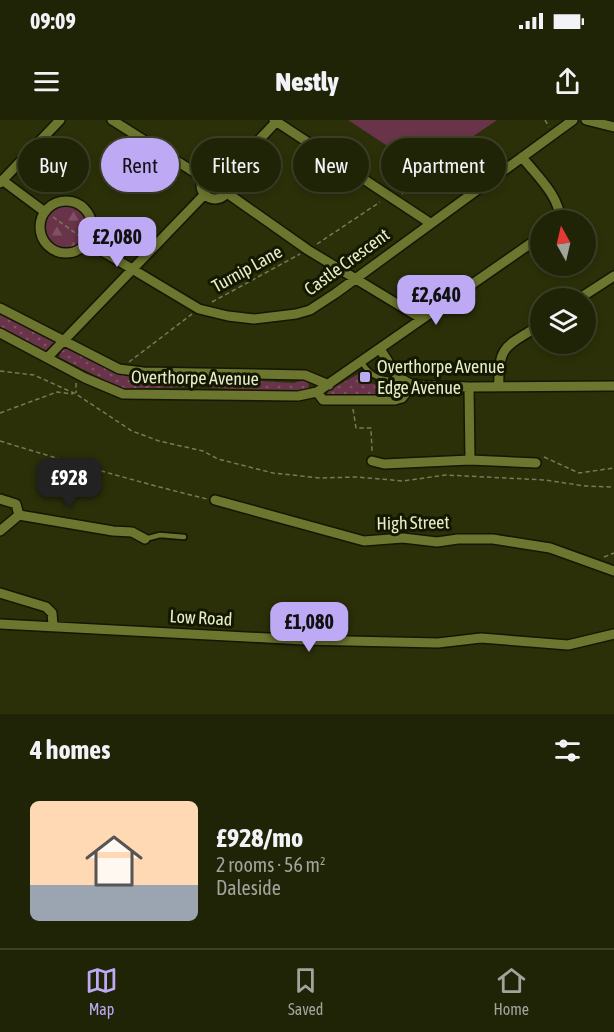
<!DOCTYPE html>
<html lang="en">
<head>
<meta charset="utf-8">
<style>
	body { margin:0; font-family:"Asap Condensed",sans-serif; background:#282c11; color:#f1f3f6; height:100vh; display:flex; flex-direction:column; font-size:22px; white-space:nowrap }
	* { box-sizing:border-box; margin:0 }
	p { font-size:20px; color:#a2a49b }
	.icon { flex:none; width:33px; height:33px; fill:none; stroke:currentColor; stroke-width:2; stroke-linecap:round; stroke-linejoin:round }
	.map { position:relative; height:594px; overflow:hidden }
	.drawer { display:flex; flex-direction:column; background:#202407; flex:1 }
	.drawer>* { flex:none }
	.top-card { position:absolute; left:18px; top:18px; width:579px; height:54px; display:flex; gap:12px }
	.needle { width:39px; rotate:352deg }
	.tools { position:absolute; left:530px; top:90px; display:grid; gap:12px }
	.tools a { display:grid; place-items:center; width:66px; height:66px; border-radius:50%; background:#202407; box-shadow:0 3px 9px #0003,0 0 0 2px #3d4128; font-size:30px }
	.price { position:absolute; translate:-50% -51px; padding:0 14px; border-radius:12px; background:#bea9f5; color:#111; font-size:20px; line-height:39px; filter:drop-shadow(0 2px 3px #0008) }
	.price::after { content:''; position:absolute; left:50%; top:36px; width:18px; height:14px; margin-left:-9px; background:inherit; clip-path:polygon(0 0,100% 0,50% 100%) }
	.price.selected { background:#222; color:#fff }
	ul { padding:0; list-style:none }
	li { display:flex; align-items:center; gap:18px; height:150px; padding:0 30px }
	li+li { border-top:2px solid #3d4128 }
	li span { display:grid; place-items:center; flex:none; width:168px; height:120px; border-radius:9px; color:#555 }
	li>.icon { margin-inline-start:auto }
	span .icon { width:72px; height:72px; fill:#fffc; stroke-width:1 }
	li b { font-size:26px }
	h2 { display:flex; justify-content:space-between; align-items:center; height:72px; padding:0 30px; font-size:26px }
	.chip { padding:0 21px; border-radius:27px; background:#202407; box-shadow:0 3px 9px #0003,0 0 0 2px #3d4128; font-size:21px; line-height:54px }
	.chip.selected { background:#bea9f5; color:#111 }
	.status { display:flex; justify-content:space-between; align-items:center; height:42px; padding:0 30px; background:#202407; direction:ltr }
	.status svg { height:16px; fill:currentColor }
	header { display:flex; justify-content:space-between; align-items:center; height:78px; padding:0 30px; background:#202407; font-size:27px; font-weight:800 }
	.tab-bar { display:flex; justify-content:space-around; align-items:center; height:84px; border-top:2px solid #3d4128; background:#202407; font-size:16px; color:#a2a49b }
	.tab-bar a { display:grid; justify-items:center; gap:3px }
	.tab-bar .selected { color:#bea9f5 }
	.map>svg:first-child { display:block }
</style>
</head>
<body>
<div class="status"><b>09:09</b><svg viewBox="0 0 49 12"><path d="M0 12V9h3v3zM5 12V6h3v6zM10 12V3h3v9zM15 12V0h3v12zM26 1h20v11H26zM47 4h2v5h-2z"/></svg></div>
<header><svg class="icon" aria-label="menu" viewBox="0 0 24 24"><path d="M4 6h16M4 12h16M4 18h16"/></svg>Nestly<svg class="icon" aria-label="share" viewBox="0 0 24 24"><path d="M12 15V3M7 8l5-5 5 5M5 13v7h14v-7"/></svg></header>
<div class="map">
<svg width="614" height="594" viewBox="0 0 614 594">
	<defs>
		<pattern id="grass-dots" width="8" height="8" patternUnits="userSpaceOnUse" patternTransform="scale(1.5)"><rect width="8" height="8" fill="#693449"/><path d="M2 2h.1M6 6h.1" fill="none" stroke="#7e5262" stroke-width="1.8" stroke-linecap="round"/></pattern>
		<pattern id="forest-firs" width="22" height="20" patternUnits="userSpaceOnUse" patternTransform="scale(1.5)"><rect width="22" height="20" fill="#693449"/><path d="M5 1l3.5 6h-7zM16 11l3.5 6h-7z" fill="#7e5262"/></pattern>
	</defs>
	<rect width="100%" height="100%" fill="#2b3009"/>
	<!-- grass -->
	<path fill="url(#grass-dots)" d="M201 65a14 14 0 1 1 28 0a14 14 0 1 1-28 0Z
		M0,194L53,220L55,225L48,231L43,230L0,207Z
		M66,227L127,255L182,261L185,267L122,269L59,237L62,228Z
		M360,253L365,263L398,266L402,270L396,275L327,277L328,271Z
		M220,259L294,263L304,260L309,264L308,270L299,272L212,268L213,261Z"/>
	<!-- forest -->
	<path fill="url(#forest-firs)" d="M40 107a26 26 0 1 1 52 0a26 26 0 1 1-52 0Z"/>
	<!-- garden -->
	<path fill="#693449" d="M348,0H497L424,50Z"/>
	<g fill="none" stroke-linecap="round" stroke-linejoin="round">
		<!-- lane casing -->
		<g stroke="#141703" stroke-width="8">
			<path id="lane" d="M362,243C373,259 382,260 400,260
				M145,419L160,415L184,417"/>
		</g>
		<!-- street casing -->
		<g stroke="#141703" stroke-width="12">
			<path id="street" d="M112,0L202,57
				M274,0L430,103
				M586,0L614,7
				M522,37C536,55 560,76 560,100
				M201 65a14 14 0 1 1 28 0a14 14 0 1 1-28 0Z
				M226,55L276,2
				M2,60L45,92
				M0,63L60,0
				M227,73L308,130L422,199
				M40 107a26 26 0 1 1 52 0a26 26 0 1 1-52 0Z
				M87,122L199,189L228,196L254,199L296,194L310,190L336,173L573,0
				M580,178L614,156
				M0,188L119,249L143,252L305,255L329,265
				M0,213L85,258L123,274L298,276L317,272L540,117
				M380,229L398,257L412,265L469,267L614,266
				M47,238L204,75
				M499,267C497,224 508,226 540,205
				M317,272L323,280H395L402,278L412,265
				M470,340L536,343
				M372,341L384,344L470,340L469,267
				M0,379L16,384L19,395
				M215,380L364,421L403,418L437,422L458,419H493L550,428L614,451
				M0,411L19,395L113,411L132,412L145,419
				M0,473L46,487L52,493L53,505
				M0,504L304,520L438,523L481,518L568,525L614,514"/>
		</g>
		<!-- path -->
		<path stroke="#757b55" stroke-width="1.5" stroke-dasharray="4.5 3" stroke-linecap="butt" d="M545,0L549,7
			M208,68L219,61
			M402,74L424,50
			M53,97L81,117
			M317,124L380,82
			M212,182L300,134
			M129,242L192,194
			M0,251L34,255L76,274L132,311L159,321L203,331L218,339L273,353L320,358L357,357L403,361L446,355L545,360L585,366L614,367
			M76,263V273
			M353,289L356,308H371L372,331
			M0,293L57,272L73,274
			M0,321C69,342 137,362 207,379
			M544,337L579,353L614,348
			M604,437L614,433"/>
		<!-- lane -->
		<use href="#lane" stroke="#6c762e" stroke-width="4.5"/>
		<!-- street -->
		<use href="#street" stroke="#6c762e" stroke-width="9"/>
	</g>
	<!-- markers -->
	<rect fill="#bea9f5" stroke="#141800" stroke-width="2" x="359" y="251" width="12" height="12" rx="3"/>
	<g text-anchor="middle" stroke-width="6" stroke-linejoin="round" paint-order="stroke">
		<!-- street labels -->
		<g font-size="18" fill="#e6eec9" stroke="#141800">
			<text transform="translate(347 142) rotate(-36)" y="6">Castle Crescent</text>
			<text transform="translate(247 149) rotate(-29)" y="6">Turnip Lane</text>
			<text transform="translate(195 258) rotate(1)" y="6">Overthorpe Avenue</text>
			<text transform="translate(413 403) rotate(-1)" y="6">High Street</text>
			<text transform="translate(201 498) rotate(3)" y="6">Low Road</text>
		</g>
		<!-- poi labels -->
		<g font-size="18" fill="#e6eec9" stroke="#141800" text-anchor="start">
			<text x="377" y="253">Overthorpe Avenue<tspan x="377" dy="21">Edge Avenue</tspan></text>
		</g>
	</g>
</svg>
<div class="tools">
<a><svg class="needle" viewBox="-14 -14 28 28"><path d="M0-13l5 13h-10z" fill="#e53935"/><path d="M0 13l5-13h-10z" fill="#a2a49b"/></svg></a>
<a><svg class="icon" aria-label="layers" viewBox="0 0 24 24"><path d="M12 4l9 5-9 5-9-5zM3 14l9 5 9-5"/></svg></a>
</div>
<b class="price" style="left:117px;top:148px">£2,080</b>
<b class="price" style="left:436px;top:206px">£2,640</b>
<b class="price selected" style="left:69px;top:389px">£928</b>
<b class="price" style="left:309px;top:533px">£1,080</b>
<div class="top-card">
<a class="chip">Buy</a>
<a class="chip selected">Rent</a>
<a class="chip">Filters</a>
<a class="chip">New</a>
<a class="chip">Apartment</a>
</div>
</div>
<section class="drawer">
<h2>4 homes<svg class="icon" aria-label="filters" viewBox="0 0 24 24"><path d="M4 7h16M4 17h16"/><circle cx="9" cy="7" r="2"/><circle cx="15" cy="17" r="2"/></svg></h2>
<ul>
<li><span style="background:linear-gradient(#ffd9b3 70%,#9aa5b1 0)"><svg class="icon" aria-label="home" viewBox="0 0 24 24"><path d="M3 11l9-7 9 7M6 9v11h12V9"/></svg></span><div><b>£928/mo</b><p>2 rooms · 56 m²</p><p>Daleside</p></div></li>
</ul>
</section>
<nav class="tab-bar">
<a class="selected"><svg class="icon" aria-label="map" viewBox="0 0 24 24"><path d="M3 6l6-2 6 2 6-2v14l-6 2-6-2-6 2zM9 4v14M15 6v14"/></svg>Map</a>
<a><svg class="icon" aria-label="saved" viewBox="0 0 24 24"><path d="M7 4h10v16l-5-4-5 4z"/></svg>Saved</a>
<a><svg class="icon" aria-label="home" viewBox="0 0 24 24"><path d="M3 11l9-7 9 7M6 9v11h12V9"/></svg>Home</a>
</nav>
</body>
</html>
